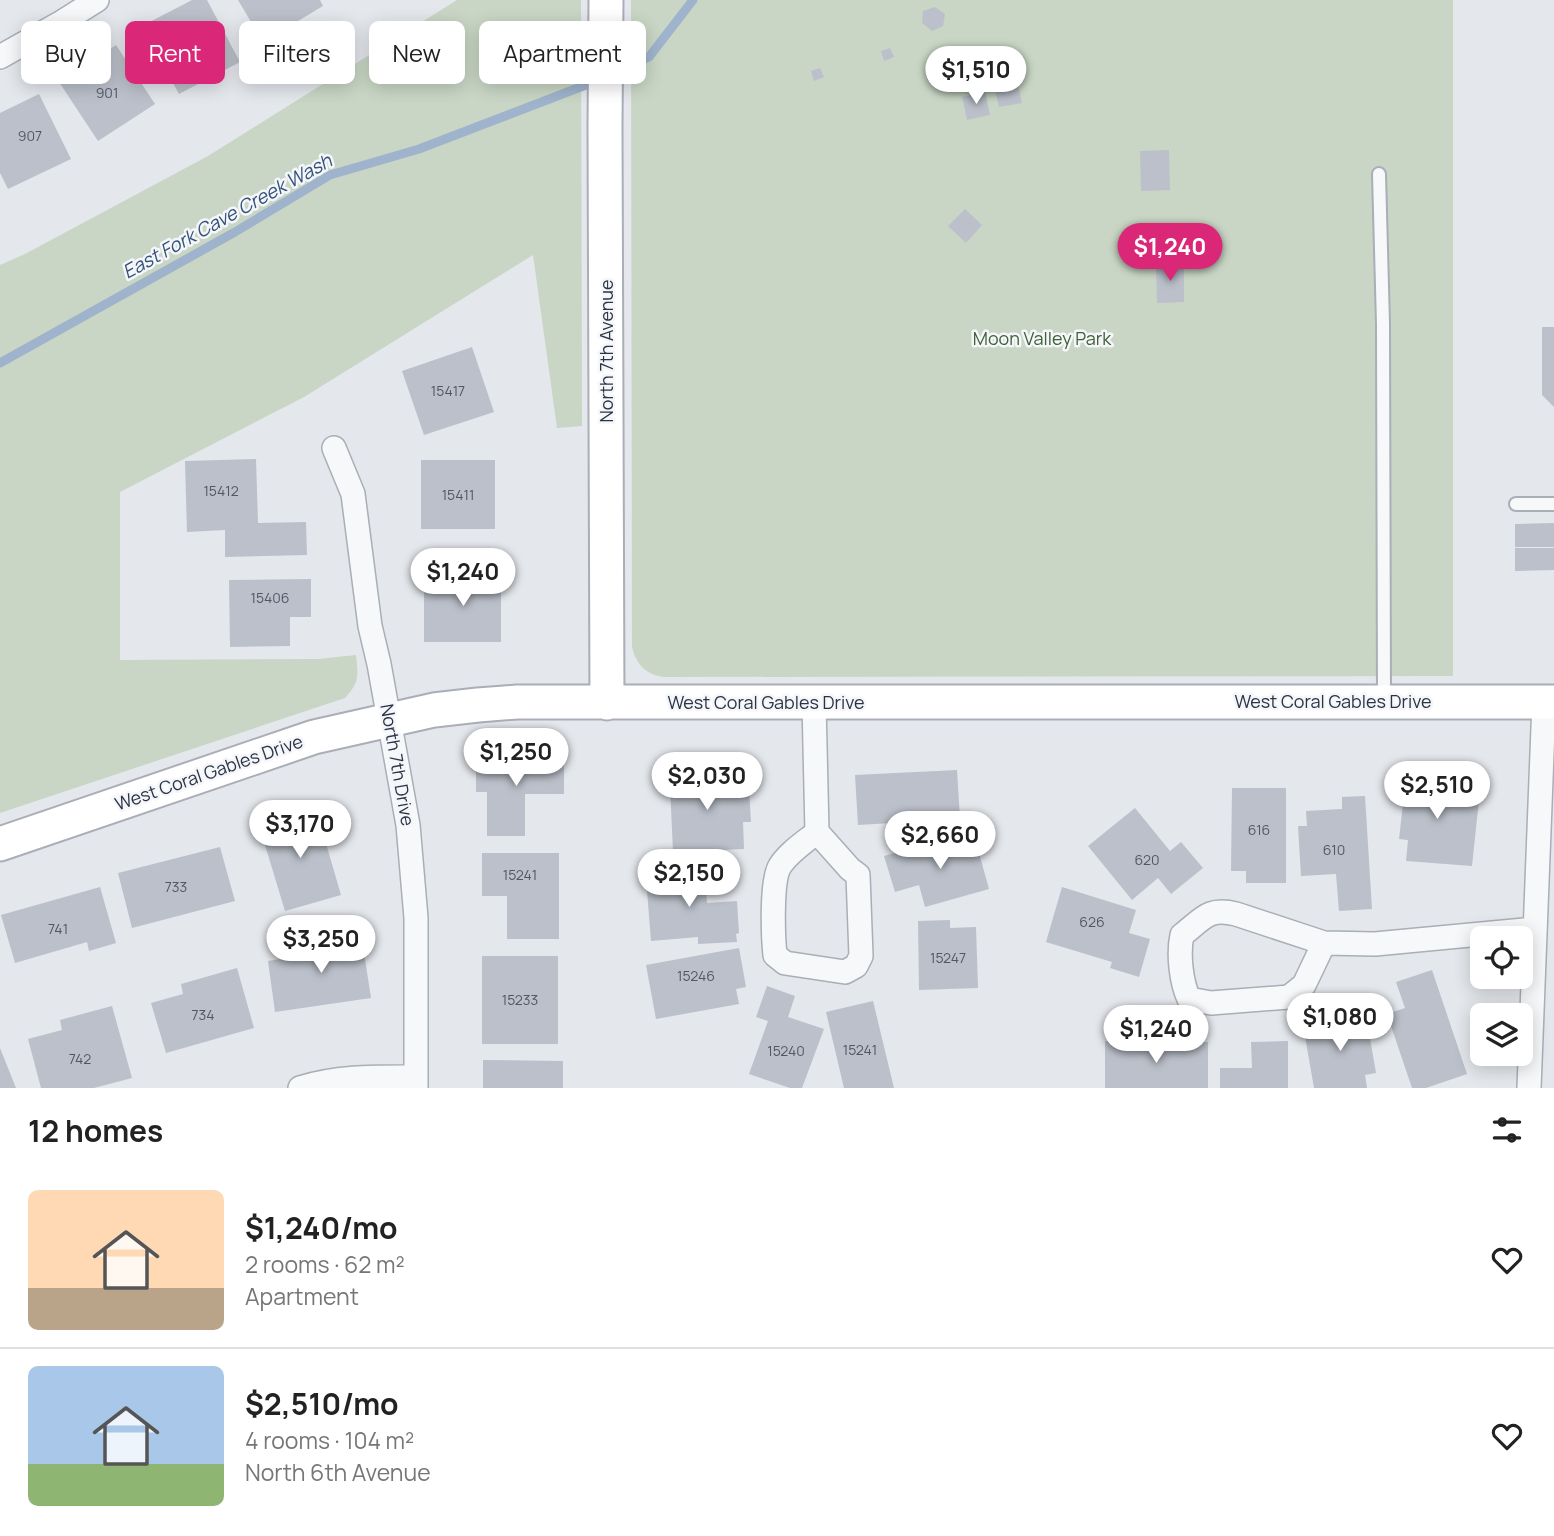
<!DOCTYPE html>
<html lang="en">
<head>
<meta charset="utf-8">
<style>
	body { margin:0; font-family:Manrope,sans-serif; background:#f2f2f2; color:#222; height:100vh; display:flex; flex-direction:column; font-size:26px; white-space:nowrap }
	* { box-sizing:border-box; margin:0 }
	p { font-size:23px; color:#767676 }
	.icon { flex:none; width:38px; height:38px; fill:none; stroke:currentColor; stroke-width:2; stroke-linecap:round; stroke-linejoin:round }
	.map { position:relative; height:1088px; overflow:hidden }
	.details { display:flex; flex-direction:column; background:#fff; flex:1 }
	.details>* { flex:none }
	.guide { position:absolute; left:21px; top:21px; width:700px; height:63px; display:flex; gap:14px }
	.controls { position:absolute; left:1470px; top:926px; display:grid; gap:14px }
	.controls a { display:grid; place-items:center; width:63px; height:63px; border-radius:10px; background:#fff; box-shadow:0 4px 18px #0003; font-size:35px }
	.price { position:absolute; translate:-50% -60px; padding:0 16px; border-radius:24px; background:#fff; color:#222; font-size:23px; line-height:46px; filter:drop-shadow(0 2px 4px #0008) }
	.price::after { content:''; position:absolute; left:50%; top:42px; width:21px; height:16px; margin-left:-10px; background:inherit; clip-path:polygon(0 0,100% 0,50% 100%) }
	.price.on { background:#db2777; color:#fff }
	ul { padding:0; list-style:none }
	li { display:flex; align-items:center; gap:21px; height:175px; padding:0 28px }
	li+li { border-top:2px solid #e0e0e0 }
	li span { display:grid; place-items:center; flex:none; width:196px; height:140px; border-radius:10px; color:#555 }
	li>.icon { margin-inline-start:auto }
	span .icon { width:84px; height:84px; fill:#fffc; stroke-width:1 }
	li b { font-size:30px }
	h2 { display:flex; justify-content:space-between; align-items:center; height:84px; padding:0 28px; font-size:30px }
	.tag { padding:0 24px; border-radius:10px; background:#fff; box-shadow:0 4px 18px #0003; font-size:24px; line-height:63px }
	.tag.on { background:#db2777; color:#fff }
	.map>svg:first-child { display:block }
</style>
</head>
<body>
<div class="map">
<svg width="1554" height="1088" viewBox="0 0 1554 1088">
	<rect width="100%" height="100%" fill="#e4e7ec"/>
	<!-- green -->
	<path fill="#c9d6c5" d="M457,0H581L582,426L557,428L533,255L304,397L120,492V660L318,659L356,655C358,676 360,682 345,698L0,813V265L25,254L208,156Z
		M631,0H1453V676L664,677C646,675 636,664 632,647Z"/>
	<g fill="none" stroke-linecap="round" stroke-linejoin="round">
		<!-- stream -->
		<path stroke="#9fb4cc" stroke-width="9" d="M611,74L649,57L693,0
			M0,363L235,232L330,175L419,149L599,80"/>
	</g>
	<!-- building -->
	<path fill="#bbc0ca" d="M192,0H207L240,62L179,94L142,26Z
		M238,0H320L323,6L263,42Z
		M935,7L945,14L943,26L932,31L922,23L923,11Z
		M116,45L155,104L98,141L59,82Z
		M890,48L894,57L884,61L881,51Z
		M820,68L824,77L814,81L811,71Z
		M1017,79L1022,103L999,107L994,84Z
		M985,92L990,115L967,120L962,97Z
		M39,94L71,159L8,189L0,173V113Z
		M1169,150L1170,190L1141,191L1140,151Z
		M965,209L982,225L966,243L948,226Z
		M1184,264V302L1157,303L1156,265Z
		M1542,327H1554V407L1542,395Z
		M472,347L494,412L424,435L402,371Z
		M256,459L258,523L306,522L307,555L225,557V530L187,532L185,461Z
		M421,460H495V529H421Z
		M1554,523V547H1515V524Z
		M1515,548H1554V570L1515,571Z
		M424,573H501V642H424Z
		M311,579V617H290V646L230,647L229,580Z
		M476,756H564V794H525V836H487V792H476Z
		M711,762L712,791L749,789L751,822H743L744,849L673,852L670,786H679L678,763Z
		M1407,768L1445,772L1442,796L1479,800L1472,866L1406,861L1408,840L1399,839Z
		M957,770L960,819L858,825L855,775Z
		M1232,788H1286V883H1246V871H1231Z
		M1365,796L1372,909L1339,911L1336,874L1301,876L1298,826H1307L1306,811L1342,809V797Z
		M1135,808L1170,851L1181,842L1203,868L1171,894L1158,878L1132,900L1088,846Z
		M316,809L341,895L285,911L259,825Z
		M974,835L989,889L925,907L919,885L895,892L884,856L916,847V851Z
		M220,847L235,901L132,928L118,873Z
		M482,853H559V939H507V896H482Z
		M704,866L707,903L737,901L739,933L736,934L737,942L698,944V937L651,941L646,878L673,876L672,869Z
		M100,887L116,943L89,951L87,942L15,963L1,915Z
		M1062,887L1136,910L1129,933L1150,939L1139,977L1110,968L1112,962L1046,942Z
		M950,920V928L976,927L978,988L919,990L918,921Z
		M361,933L371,998L275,1012L268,961L311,954L309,940Z
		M739,948L746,987L736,989L739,1004L656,1019L646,965Z
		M482,956H558V1044H482Z
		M237,968L254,1028L166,1053L151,1003L183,994L181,984Z
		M1432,970L1467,1074L1426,1088H1412L1387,1014L1405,1008L1396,982Z
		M767,986L795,996L788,1017L824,1029L802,1088H790L749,1074L768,1021L756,1017Z
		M873,1001L894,1088H844L826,1012Z
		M112,1006L132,1078L94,1088H41L28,1039L62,1030L60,1020Z
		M1366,1015L1376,1073L1365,1075L1367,1088H1314L1303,1025Z
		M1105,1041L1208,1042V1088H1105Z
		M1288,1041V1088H1220V1068H1252L1251,1042Z
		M0,1048L16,1088H0Z
		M483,1060L563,1061V1088H483Z"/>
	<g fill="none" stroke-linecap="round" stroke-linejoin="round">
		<!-- lane casing -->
		<g stroke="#a9aeb7" stroke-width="16">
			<path id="lane" d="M1379,174L1383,324L1384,701
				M1516,504H1554"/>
		</g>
		<!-- street casing -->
		<g stroke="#a9aeb7" stroke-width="26">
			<path id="street" d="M0,57L62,22L97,0
				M334,448L353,494L370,626L379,664L408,825L416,918V1088
				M814,703L817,832L850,869L858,875L861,956L856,966L845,972L785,963L775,955C773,936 771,880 780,866C789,852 805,842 817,832
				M1324,943L1304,985L1289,997L1211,1003L1189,999C1181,982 1178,954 1182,935C1203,919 1208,907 1236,914L1324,943L1375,944L1534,929
				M300,1088C338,1076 376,1077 416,1077
				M1529,1088L1544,702"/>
		</g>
		<!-- secondary casing -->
		<g stroke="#a9aeb7" stroke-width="37">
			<path id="secondary" d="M606,0L605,126L607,703
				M0,844L314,737L434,710L478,705L517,702H1554"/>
		</g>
		<!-- lane -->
		<use href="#lane" stroke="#f7f8fa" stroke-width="12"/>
		<!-- street -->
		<use href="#street" stroke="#f7f8fa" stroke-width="23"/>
		<!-- secondary -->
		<use href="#secondary" stroke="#fff" stroke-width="33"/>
	</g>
	<g text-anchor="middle" stroke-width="5" stroke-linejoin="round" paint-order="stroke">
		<!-- number labels -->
		<g font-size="14" fill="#4f5766">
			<text x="107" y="98">901</text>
			<text x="30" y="141">907</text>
			<text x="448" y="396">15417</text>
			<text x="221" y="496">15412</text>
			<text x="458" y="500">15411</text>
			<text x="270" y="603">15406</text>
			<text x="1259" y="835">616</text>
			<text x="1334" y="855">610</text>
			<text x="1147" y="865">620</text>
			<text x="520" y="880">15241</text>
			<text x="176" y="892">733</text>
			<text x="1092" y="927">626</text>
			<text x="58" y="934">741</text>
			<text x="948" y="963">15247</text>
			<text x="696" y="981">15246</text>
			<text x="520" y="1005">15233</text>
			<text x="203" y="1020">734</text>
			<text x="860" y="1055">15241</text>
			<text x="786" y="1056">15240</text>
			<text x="80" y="1064">742</text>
		</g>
		<!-- park labels -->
		<g font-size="18" fill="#3f6138" stroke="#f4f6f9">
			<text x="1042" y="345">Moon Valley Park</text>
		</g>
		<!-- street labels -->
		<g font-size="18" fill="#2b3445" stroke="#f4f6f9">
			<text transform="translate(607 351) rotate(-90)" y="6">North 7th Avenue</text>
			<text x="1333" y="708">West Coral Gables Drive</text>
			<text x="766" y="709">West Coral Gables Drive</text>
			<text transform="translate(397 765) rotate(80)" y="6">North 7th Drive</text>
			<text transform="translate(209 773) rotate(-19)" y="6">West Coral Gables Drive</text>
		</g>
		<!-- water labels -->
		<g font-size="19" font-style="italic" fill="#34527a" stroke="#f4f6f9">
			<text transform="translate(227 216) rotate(-29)" y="7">East Fork Cave Creek Wash</text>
		</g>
	</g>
</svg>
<div class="controls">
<a><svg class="icon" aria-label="locate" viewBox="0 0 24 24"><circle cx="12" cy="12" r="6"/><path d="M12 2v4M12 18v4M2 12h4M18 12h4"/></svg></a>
<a><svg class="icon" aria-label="layers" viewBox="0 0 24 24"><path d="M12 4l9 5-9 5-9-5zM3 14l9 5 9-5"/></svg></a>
</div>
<b class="price" style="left:976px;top:106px">$1,510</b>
<b class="price on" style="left:1170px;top:283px">$1,240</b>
<b class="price" style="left:463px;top:608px">$1,240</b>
<b class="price" style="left:516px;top:788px">$1,250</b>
<b class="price" style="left:707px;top:812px">$2,030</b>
<b class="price" style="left:1437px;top:821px">$2,510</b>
<b class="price" style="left:300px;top:860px">$3,170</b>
<b class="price" style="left:940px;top:871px">$2,660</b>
<b class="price" style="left:689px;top:909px">$2,150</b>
<b class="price" style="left:321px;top:975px">$3,250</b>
<b class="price" style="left:1340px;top:1053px">$1,080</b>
<b class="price" style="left:1156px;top:1065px">$1,240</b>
<div class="guide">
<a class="tag">Buy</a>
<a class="tag on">Rent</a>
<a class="tag">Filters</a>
<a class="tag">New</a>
<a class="tag">Apartment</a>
</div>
</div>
<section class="details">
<h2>12 homes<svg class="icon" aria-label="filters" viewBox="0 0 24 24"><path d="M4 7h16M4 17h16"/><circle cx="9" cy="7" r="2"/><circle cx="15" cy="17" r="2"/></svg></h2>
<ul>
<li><span style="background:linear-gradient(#ffd9b3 70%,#b9a48a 0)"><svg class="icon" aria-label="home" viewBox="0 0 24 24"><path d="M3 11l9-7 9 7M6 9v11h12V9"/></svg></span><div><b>$1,240/mo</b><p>2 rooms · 62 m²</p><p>Apartment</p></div><svg class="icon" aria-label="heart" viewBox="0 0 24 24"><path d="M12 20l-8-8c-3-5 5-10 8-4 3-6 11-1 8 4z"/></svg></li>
<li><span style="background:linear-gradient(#a9c7e8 70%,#8fb573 0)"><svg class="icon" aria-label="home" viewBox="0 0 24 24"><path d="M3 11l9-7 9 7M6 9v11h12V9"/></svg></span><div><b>$2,510/mo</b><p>4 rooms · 104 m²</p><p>North 6th Avenue</p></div><svg class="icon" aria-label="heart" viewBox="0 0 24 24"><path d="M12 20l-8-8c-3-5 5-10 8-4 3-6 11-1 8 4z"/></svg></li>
</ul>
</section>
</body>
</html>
